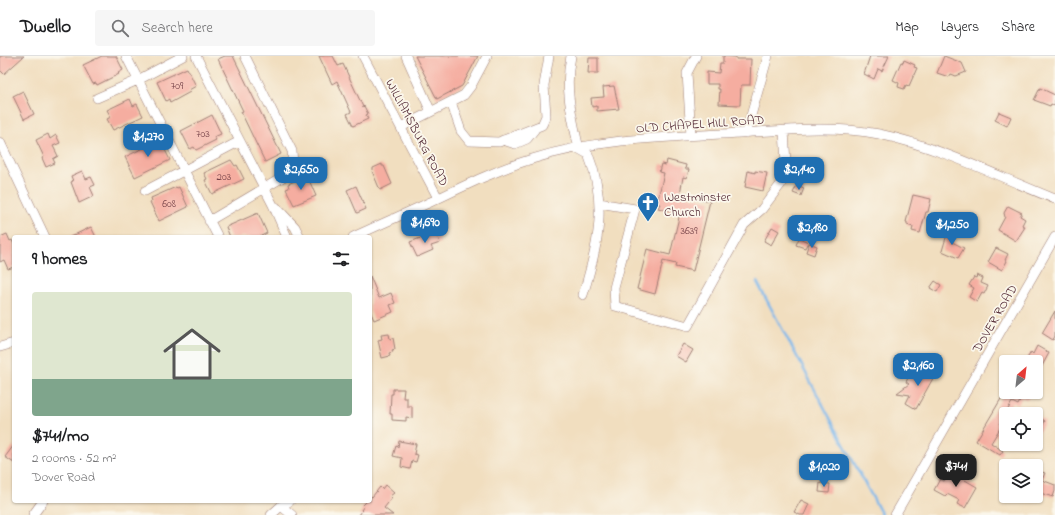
<!DOCTYPE html>
<html lang="en">
<head>
<meta charset="utf-8">
<style>
	body { margin:0; font-family:"Indie Flower",sans-serif; background:#f6f6f6; color:#202124; height:100vh; display:flex; flex-direction:column; font-size:15px; white-space:nowrap }
	* { box-sizing:border-box; margin:0 }
	p { font-size:13px; color:#757577 }
	.icon { flex:none; width:22px; height:22px; fill:none; stroke:currentColor; stroke-width:2; stroke-linecap:round; stroke-linejoin:round }
	.map { position:relative; flex:1; overflow:hidden }
	.side { position:absolute; left:12px; top:179px; width:360px; height:268px; display:flex; flex-direction:column; background:#fff; border-radius:4px; box-shadow:0 1px 3px #0004 }
	.side>* { flex:none }
	.needle { width:26px; rotate:28deg }
	.controls { position:absolute; left:999px; top:299px; display:grid; gap:8px }
	.controls a { display:grid; place-items:center; width:44px; height:44px; border-radius:4px; background:#fff; box-shadow:0 1px 3px #0004; font-size:20px }
	.price { position:absolute; translate:-50% -34px; padding:0 9px; border-radius:8px; background:#1f6fb2; color:#fff; font-size:13px; line-height:26px; filter:drop-shadow(0 1px 2px #0008) }
	.price::after { content:''; position:absolute; left:50%; top:24px; width:12px; height:9px; margin-left:-6px; background:inherit; clip-path:polygon(0 0,100% 0,50% 100%) }
	.price.current { background:#222; color:#fff }
	ul { padding:0; list-style:none }
	li { display:grid; align-content:center; gap:8px; height:212px; padding:0 20px }
	li+li { border-top:1px solid #e0e0e0 }
	li span { display:grid; place-items:center; height:124px; border-radius:4px; color:#555 }
	li>.icon { margin-inline-start:auto }
	span .icon { width:72px; height:72px; fill:#fffc; stroke-width:1 }
	li b { font-size:17px }
	h2 { display:flex; justify-content:space-between; align-items:center; height:48px; padding:0 20px; font-size:17px }
	header { display:flex; align-items:center; gap:24px; box-sizing:border-box; height:56px; padding:0 20px; background:#fff; border-bottom:1px solid #e0e0e0 }
	header strong { font-size:19px }
	nav { display:flex; gap:22px; margin-inline-start:auto; font-size:14px }
	.search { width:280px; height:36px; background:#f6f6f6; display:flex; align-items:center; gap:10px; box-sizing:border-box; padding:0 14px; border-radius:4px; color:#757577; font-size:15px }
	.map>svg:first-child { display:block }
</style>
</head>
<body>
<header>
<strong>Dwello</strong>
<div class="search"><svg class="icon" aria-label="search" viewBox="0 0 24 24"><circle cx="10" cy="10" r="6"/><path d="M15 15l6 6"/></svg>Search here</div>
<nav><a>Map</a><a>Layers</a><a>Share</a></nav>
</header>
<div class="map">
<svg width="1055" height="459" viewBox="0 0 1055 459">
	<rect width="100%" height="100%" fill="#fbf7ec"/>
	<filter id="ink" filterUnits="userSpaceOnUse"><feTurbulence type="fractalNoise" baseFrequency=".025" numOctaves="2"/><feDisplacementMap in="SourceGraphic" scale="8" xChannelSelector="R" yChannelSelector="G"/><feConvolveMatrix kernelMatrix="1 2 1 2 8 2 1 2 1" color-interpolation-filters="sRGB"/></filter>
	<filter id="wash" filterUnits="userSpaceOnUse"><feTurbulence type="fractalNoise" baseFrequency=".012" numOctaves="4" result="noise"/><feDisplacementMap in="SourceGraphic" scale="16" xChannelSelector="R" yChannelSelector="G"/><feGaussianBlur stdDeviation="0.9" result="paint"/><feColorMatrix in="noise" values="0 0 0 0 0 0 0 0 0 0 0 0 0 0 0 0 0 1.4 0 .05"/><feComposite in="paint" operator="in"/></filter>
	<g filter="url(#wash)">
		<rect width="100%" height="100%" fill="#f1debf"/>
		<g fill="none" stroke-linecap="round" stroke-linejoin="round">
			<!-- stream -->
			<path stroke="#79b7ec" stroke-width="2.5" d="M757,226L882,459"/>
		</g>
		<g id="blocks">
			<!-- building -->
			<path fill="#f5ada0" d="M0,0H24L4,18L0,14Z
				M102,0H116L123,14L118,17L119,18L97,29L96,27L93,28L83,9Z
				M225,0H233L281,98L265,106L241,56L243,55L218,3Z
				M319,0H333L338,10L343,8L363,51L364,50L368,58L366,59L368,63L353,70L347,58L351,56L337,25L332,28Z
				M415,0H478L462,30L437,43Z
				M723,0L736,1V3H751L750,29H741L740,49L719,48L720,33H718V28H707V16L719,17L720,7H723Z
				M870,0H889L882,15L878,13L874,23L864,18Z
				M944,0L962,7L966,16L956,20L951,18L949,21L937,17Z
				M589,2H598V17H588Z
				M904,4L915,9L914,11L917,12L909,30L906,29L904,33L898,31L899,27L893,24L901,6L903,7Z
				M187,12L196,30L189,34L190,36L170,47L169,43L166,45L157,26Z
				M614,30L619,53L597,55V50L592,51L591,42L604,41L603,31Z
				M1040,32L1055,39V50L1051,48L1050,50L1034,44Z
				M23,35L34,58L24,63L13,40Z
				M130,43L133,50L137,48L143,60L113,74L107,63L111,61L107,54Z
				M999,56L1011,61L1007,70L995,64Z
				M212,59L221,78L214,81L216,84L196,94L194,91L190,93L181,75Z
				M48,78L50,83L56,79L60,87L53,90L58,100L53,103L55,107L46,111L42,102L44,101L36,84Z
				M160,84L170,104L135,121L125,101Z
				M231,104L235,110L237,109L244,123L212,138L205,124L207,123L204,117Z
				M667,104L686,109L685,113H689L687,122L683,121L680,138L710,145L693,215L675,211L676,208L663,205L655,238L637,233L647,193L670,199L680,157L658,152L660,148L657,147L664,117L659,116L661,108L666,109Z
				M382,108V110H384L392,128L380,134L372,115L373,114V112Z
				M82,115L86,123L91,121L95,129L90,131L94,140L79,147L71,126L73,125L71,120Z
				M748,115L755,117V115L767,117L763,135L745,131Z
				M304,121L306,125L309,124L316,140L294,149L286,133L289,132L288,128Z
				M797,129L804,132L801,140L793,137Z
				M356,130L366,153L357,157L347,134Z
				M176,131L177,132L179,131L188,151L159,165L150,146L152,145L151,142Z
				M913,139L931,143L928,156H926L920,177L912,175L913,171L907,169V166H906Z
				M1008,150L1022,157L1020,160L1025,163L1022,169L1025,171L1016,185L998,174L1005,161L1004,157Z
				M258,157L267,177L259,181H230L226,171Z
				M91,171L96,181H70Z
				M772,171L779,175L771,189L764,185Z
				M948,175L955,178L952,186L964,192L958,202L942,195Z
				M436,176L440,187L431,190L433,194L417,201L410,186Z
				M7,178L10,185L12,184L14,189V211L8,213L4,204L0,206V181Z
				M799,182L808,186L805,192L796,189Z
				M809,187L817,190L814,199L806,196Z
				M996,192L1008,198L1005,204L1007,205L1002,214L988,206Z
				M977,219L983,222L981,227L988,230L984,238L982,237L977,246L969,241L974,232L969,229L974,221L976,222Z
				M370,220L379,242L391,237L395,247L390,249L393,256L374,264L370,255Z
				M935,225L941,229L937,236L930,232Z
				M1055,255V280L1053,284L1042,277Z
				M389,278L390,283L393,282L395,293L392,294L393,296L389,297L390,300L382,302L378,284L382,283L381,279Z
				M683,288L693,294L686,306L676,300Z
				M1037,290L1049,297L1036,321V306H1025L1031,296L1033,298Z
				M927,309L937,315L916,353L906,347L910,339L897,337L909,328L906,326L910,318L918,322L920,317L923,318Z
				M393,333H404L403,342H407V350H412V362L406,361V365L392,364V358H390L391,338H393Z
				M1005,336H1032L1027,344L1022,341L1018,349L1012,346L1000,368L1002,369L991,387L1003,395L1000,399L976,385Z
				M1036,360L1045,365L1036,381Z
				M399,385L416,388L414,398L418,399L416,406L412,405L410,413L401,411L402,402L393,400L396,390L398,391Z
				M14,389V407L5,401Z
				M954,413L960,416L958,420L977,431L965,452L957,448L959,444L947,438L945,440L934,434L940,423L944,425Z
				M1036,414L1045,417L1042,424L1055,429V435L1053,441L1037,436L1036,439Z
				M820,427L830,428L829,437L819,436Z
				M385,429L394,437L390,440L392,442L384,452L393,459H359L362,455L361,454L364,450L363,449L367,445H370L371,440L372,441L380,431L382,433Z
				M801,444L809,448L804,459H800L794,456Z"/>
		</g>
	</g>
	<g filter="url(#ink)">
		<use href="#blocks" fill-opacity="0" stroke="#9e7e75" stroke-width="1"/>
		<g fill="none" stroke-linecap="round" stroke-linejoin="round">
			<!-- minor casing -->
			<g stroke="#9e7e75" stroke-width="10">
				<path id="minor" d="M126,0L218,181
					M196,0L273,149L287,181
					M363,0L438,142
					M406,0L431,56
					M571,0C564,32 572,61 579,93L588,98C608,148 598,190 583,239
					M97,42L138,24L183,0
					M451,46L461,75L469,85L499,86L542,69L546,60L544,29L549,0
					M401,71L464,39L471,30L487,0
					M746,77L768,0
					M691,80L687,17L696,0
					M503,84L515,88L527,83L535,73
					M0,86L45,181
					M145,135L240,85
					M599,147L635,153L614,232L615,250L688,270L744,169L762,153L781,128L786,107L784,75
					M276,151L295,171L300,181
					M209,165L290,117L293,108L292,95L245,0
					M353,181C381,168 409,156 437,143C468,128 499,113 532,103C599,82 670,81 740,77C786,74 834,69 879,78C940,91 997,120 1055,143
					M0,291L14,287
					M281,450L292,459
					M33,459L43,445
					M271,459L281,450L290,445
					M895,459L1055,181"/>
			</g>
			<!-- minor -->
			<use href="#minor" stroke="#fff" stroke-width="9"/>
		</g>
	</g>
	<!-- icons -->
	<defs>
		<g id="church-pin" transform="scale(1.15)"><path d="M0 17L-7.5 6A9.5 9.5 0 1 1 7.5 6Z" fill="#1f6fb2" stroke="#fbf7ec"/><path d="M-1.2-6h2.4v3.5h3.3v2.4h-3.3V6h-2.4V-.1h-3.3v-2.4h3.3Z" fill="#fff"/></g>
	</defs>
	<g fill-rule="evenodd">
		<use href="#church-pin" x="648" y="147"/>
	</g>
	<g text-anchor="middle" stroke-width="3.5" stroke-linejoin="round" paint-order="stroke">
		<!-- number labels -->
		<g font-size="11" fill="#754248">
			<text x="177" y="33">709</text>
			<text x="203" y="81">703</text>
			<text x="224" y="124">203</text>
			<text x="169" y="151">608</text>
			<text x="689" y="178">3639</text>
		</g>
		<!-- street labels -->
		<g font-size="13" fill="#4a1f2b" stroke="#fbf7ec">
			<text transform="translate(700 67) rotate(-4)" y="5">OLD CHAPEL HILL ROAD</text>
			<text transform="translate(418 76) rotate(62)" y="5">WILLIAMSBURG ROAD</text>
			<text transform="translate(994 262) rotate(-60)" y="5">DOVER ROAD</text>
		</g>
		<!-- poi labels -->
		<g font-size="13" fill="#4a1f2b" stroke="#fbf7ec" text-anchor="start">
			<text x="664" y="145">Westminster<tspan x="664" dy="15">Church</tspan></text>
		</g>
	</g>
</svg>
<div class="controls">
<a><svg class="needle" viewBox="-14 -14 28 28"><path d="M0-13l5 13h-10z" fill="#e53935"/><path d="M0 13l5-13h-10z" fill="#757577"/></svg></a>
<a><svg class="icon" aria-label="locate" viewBox="0 0 24 24"><circle cx="12" cy="12" r="6"/><path d="M12 2v4M12 18v4M2 12h4M18 12h4"/></svg></a>
<a><svg class="icon" aria-label="layers" viewBox="0 0 24 24"><path d="M12 4l9 5-9 5-9-5zM3 14l9 5 9-5"/></svg></a>
</div>
<b class="price" style="left:148px;top:102px">$1,270</b>
<b class="price" style="left:301px;top:135px">$2,650</b>
<b class="price" style="left:799px;top:135px">$2,140</b>
<b class="price" style="left:425px;top:188px">$1,690</b>
<b class="price" style="left:952px;top:190px">$1,250</b>
<b class="price" style="left:812px;top:193px">$2,180</b>
<b class="price" style="left:918px;top:331px">$2,160</b>
<b class="price" style="left:824px;top:432px">$1,020</b>
<b class="price current" style="left:956px;top:432px">$741</b>
<section class="side">
<h2>9 homes<svg class="icon" aria-label="filters" viewBox="0 0 24 24"><path d="M4 7h16M4 17h16"/><circle cx="9" cy="7" r="2"/><circle cx="15" cy="17" r="2"/></svg></h2>
<ul>
<li><span style="background:linear-gradient(#dfe7d0 70%,#7fa58c 0)"><svg class="icon" aria-label="home" viewBox="0 0 24 24"><path d="M3 11l9-7 9 7M6 9v11h12V9"/></svg></span><div><b>$741/mo</b><p>2 rooms · 52 m²</p><p>Dover Road</p></div></li>
</ul>
</section>
</div>
</body>
</html>
